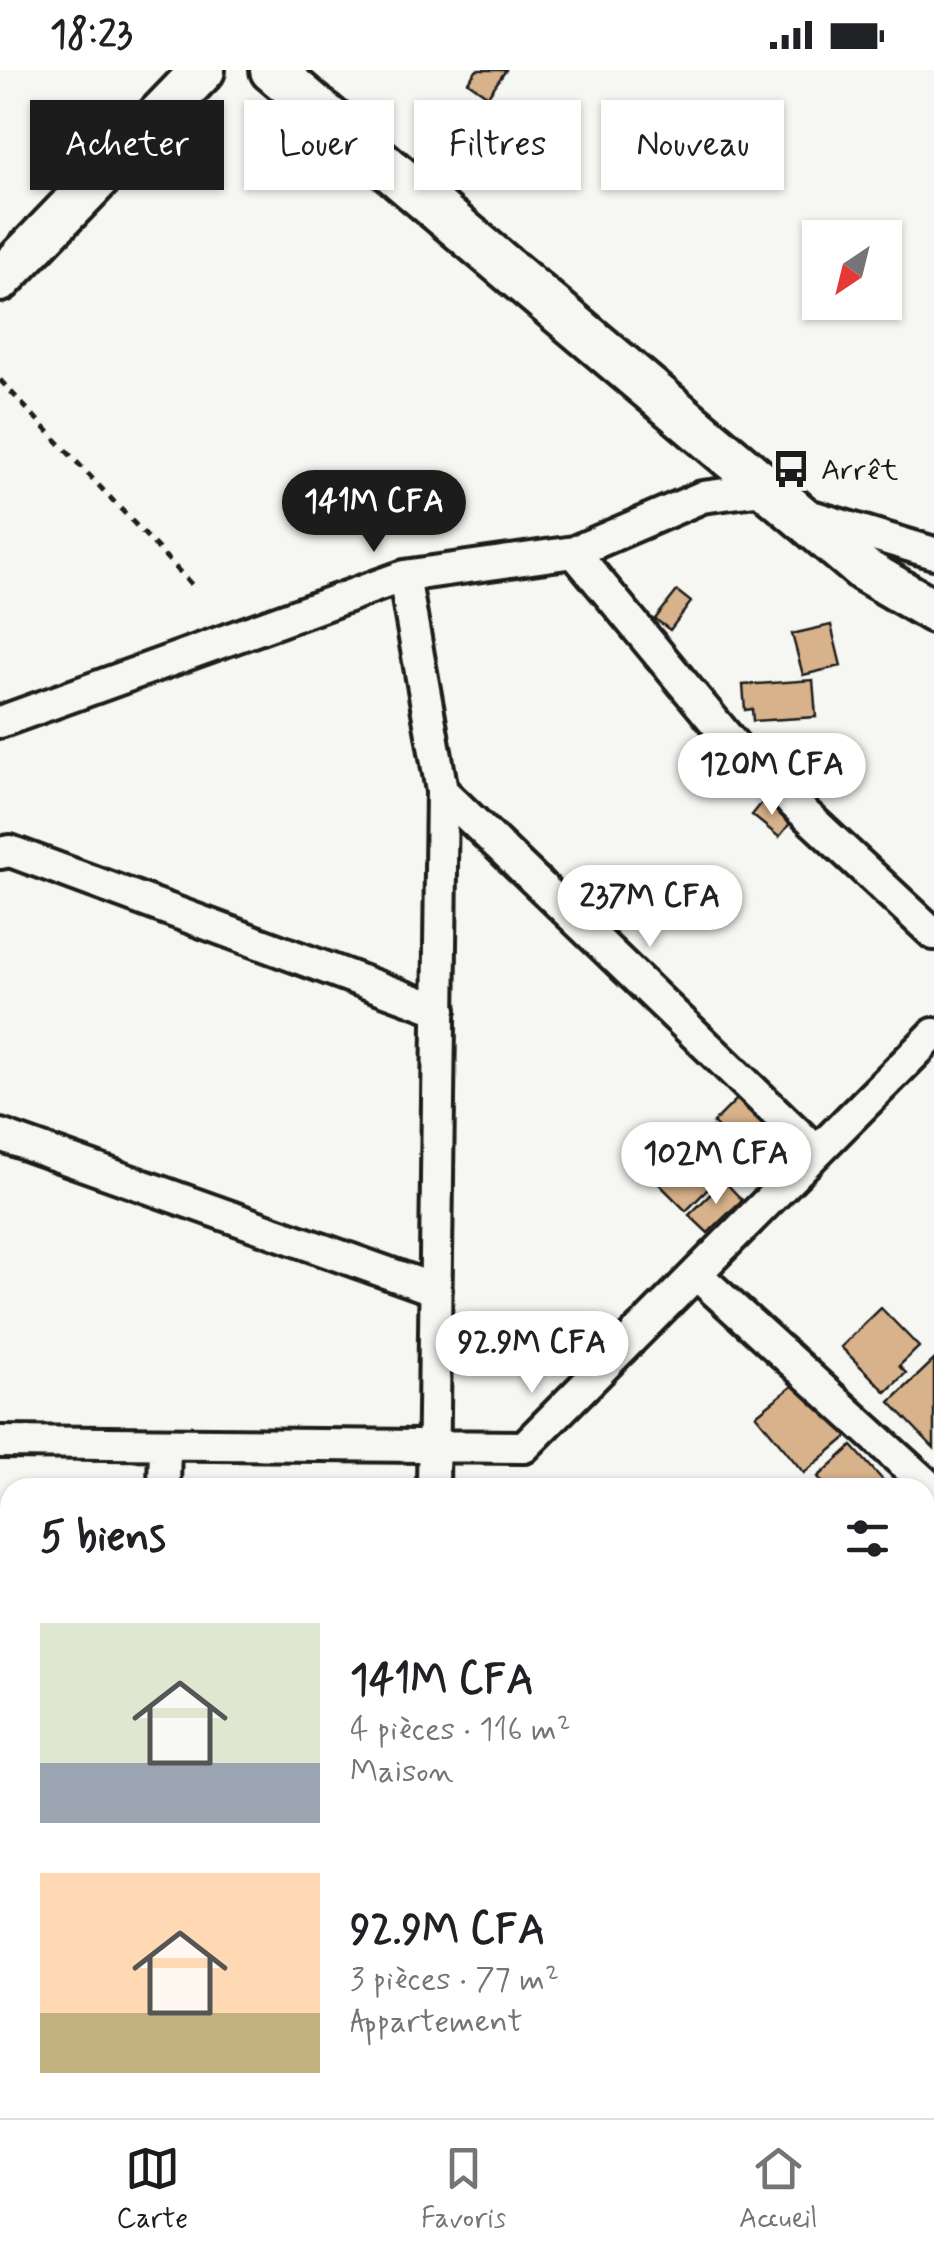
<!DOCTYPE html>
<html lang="fr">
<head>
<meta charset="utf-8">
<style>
	body { margin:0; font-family:Mynerve,sans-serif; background:#f6f6f6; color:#202124; height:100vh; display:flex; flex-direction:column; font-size:38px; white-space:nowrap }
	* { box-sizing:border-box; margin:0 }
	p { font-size:32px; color:#757577 }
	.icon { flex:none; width:55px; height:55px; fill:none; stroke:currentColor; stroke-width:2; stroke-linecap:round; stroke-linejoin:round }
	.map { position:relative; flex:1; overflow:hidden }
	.side { position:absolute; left:0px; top:1408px; width:935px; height:642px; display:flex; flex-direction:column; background:#fff; border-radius:30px 30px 0 0; box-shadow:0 2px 8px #0004 }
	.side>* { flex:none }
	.top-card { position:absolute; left:30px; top:30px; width:875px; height:90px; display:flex; gap:20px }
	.needle { width:65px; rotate:215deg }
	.tools { position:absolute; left:802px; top:150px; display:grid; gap:20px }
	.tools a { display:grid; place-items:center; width:100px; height:100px; border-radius:0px; background:#fff; box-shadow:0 2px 8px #0004; font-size:50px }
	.price { position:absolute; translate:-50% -85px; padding:0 22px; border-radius:35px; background:#fff; color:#222; font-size:32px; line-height:65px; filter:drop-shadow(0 2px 5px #0008) }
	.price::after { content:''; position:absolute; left:50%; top:60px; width:30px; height:22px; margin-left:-15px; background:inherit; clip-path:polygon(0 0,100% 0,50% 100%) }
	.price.selected { background:#1c1c1c; color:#fff }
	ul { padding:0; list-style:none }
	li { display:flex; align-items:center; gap:30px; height:250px; padding:0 40px }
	li span { display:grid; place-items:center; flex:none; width:280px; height:200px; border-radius:0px; color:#555 }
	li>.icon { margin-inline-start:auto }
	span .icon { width:120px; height:120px; fill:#fffc; stroke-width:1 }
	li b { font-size:42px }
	h2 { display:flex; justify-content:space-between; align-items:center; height:120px; padding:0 40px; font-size:42px }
	.pill { padding:0 35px; border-radius:0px; background:#fff; box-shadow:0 2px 8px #0004; font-size:35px; line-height:90px }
	.pill.selected { background:#1c1c1c; color:#fff }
	.status { display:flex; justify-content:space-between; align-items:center; height:70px; padding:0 50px; background:#fff; direction:ltr }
	.status svg { height:28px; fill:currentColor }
	.tab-bar { display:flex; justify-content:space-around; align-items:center; height:140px; border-top:2px solid #e0e0e0; background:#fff; font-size:28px; color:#757577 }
	.tab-bar a { display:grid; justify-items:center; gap:5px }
	.tab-bar .selected { color:#1c1c1c }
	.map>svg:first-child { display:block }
</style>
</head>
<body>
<div class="status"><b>18:23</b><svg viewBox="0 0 49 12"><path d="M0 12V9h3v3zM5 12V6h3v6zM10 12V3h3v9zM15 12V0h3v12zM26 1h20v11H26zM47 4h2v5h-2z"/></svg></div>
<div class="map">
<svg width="934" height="2048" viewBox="0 0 934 2048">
	<rect width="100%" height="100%" fill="#f6f6f2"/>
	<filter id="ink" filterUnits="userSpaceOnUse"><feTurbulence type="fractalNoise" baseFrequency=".01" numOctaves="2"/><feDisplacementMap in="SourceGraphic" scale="20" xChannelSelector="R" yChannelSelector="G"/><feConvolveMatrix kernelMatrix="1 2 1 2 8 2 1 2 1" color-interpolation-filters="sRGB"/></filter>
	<g filter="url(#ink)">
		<!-- building -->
		<path fill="#d8b28a" stroke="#1c1c1c" stroke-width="2.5" d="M477,0H506L488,26L468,12Z
			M677,521L691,532L670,560L655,549Z
			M831,555L841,596L803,605L792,564Z
			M813,610L816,647L753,651L752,639L745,640L743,615Z
			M765,729L792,751L779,767L752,745Z
			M741,1025L772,1056L743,1084L713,1053Z
			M712,1058L743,1090L723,1109L692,1077Z
			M776,1060L791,1076L759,1107L744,1091Z
			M686,1082L715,1112L686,1141L656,1111Z
			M724,1111L742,1130L708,1163L689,1145Z
			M881,1238L919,1277L899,1296L906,1303L886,1322L841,1277Z
			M934,1290V1378L890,1332Z
			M801,1309L848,1366L804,1403L756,1345Z
			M852,1376L890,1418H827L818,1407Z
			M925,1673H934V1700H925Z
			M934,1707V1731L925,1733V1708Z"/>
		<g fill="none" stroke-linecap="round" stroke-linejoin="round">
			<!-- street casing -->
			<g stroke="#1c1c1c" stroke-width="38">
				<path id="street" d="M808,445L934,483
					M574,482L743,686L934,864
					M404,506L442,721L433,1418
					M0,652L404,506L574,482L702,427L771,418
					M442,721L817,1082
					M0,783L10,781L440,940
					M0,1065L436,1220
					M696,1204L934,1421
					M0,1372L524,1377L934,964
					M164,1418L165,1374
					M925,1600L934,1599
					M0,1633H10
					M925,1862L934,1861
					M0,1896L10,1897
					M715,2040V2048
					M192,2048V2040
					M425,2048V2040"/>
			</g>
			<!-- secondary casing -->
			<g stroke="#1c1c1c" stroke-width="50">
				<path id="secondary" d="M272,0L864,500L934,541
					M0,210L203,0"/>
			</g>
			<!-- path -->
			<path stroke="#1c1c1c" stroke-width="5" stroke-dasharray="8 8" stroke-linecap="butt" d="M0,310L192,515"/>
			<!-- street -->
			<use href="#street" stroke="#f6f6f2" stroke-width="30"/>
			<!-- secondary -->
			<use href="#secondary" stroke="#f6f6f2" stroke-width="42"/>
		</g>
	</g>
	<!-- icons -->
	<defs>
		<g id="bus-bare" transform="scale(3)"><path d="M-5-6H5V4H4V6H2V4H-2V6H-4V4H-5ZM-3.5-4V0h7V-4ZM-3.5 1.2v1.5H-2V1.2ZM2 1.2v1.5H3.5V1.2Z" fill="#1c1c1c" stroke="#f6f6f2" stroke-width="2.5" paint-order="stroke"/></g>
	</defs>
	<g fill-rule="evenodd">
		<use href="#bus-bare" x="791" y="399"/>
	</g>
	<g text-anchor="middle" stroke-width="8" stroke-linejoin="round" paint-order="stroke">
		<!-- poi labels -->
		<g font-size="30" fill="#1c1c1c" stroke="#f6f6f2" text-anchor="start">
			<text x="821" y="409">Arrêt</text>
		</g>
	</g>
</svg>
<div class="tools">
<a><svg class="needle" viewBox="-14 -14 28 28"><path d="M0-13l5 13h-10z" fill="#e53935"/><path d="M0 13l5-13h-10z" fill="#757577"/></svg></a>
</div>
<b class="price selected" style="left:374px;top:485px">141M CFA</b>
<b class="price" style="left:772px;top:748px">120M CFA</b>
<b class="price" style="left:650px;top:880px">237M CFA</b>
<b class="price" style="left:716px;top:1137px">102M CFA</b>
<b class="price" style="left:532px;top:1326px">92.9M CFA</b>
<div class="top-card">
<a class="pill selected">Acheter</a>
<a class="pill">Louer</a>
<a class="pill">Filtres</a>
<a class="pill">Nouveau</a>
</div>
<section class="side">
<h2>5 biens<svg class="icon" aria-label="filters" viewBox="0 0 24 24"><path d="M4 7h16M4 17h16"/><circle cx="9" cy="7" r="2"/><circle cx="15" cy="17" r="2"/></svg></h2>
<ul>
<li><span style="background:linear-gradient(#dfe7d0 70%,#9aa5b1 0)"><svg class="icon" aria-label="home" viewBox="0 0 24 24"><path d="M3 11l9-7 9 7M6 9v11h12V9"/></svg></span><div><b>141M CFA</b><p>4 pièces · 116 m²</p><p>Maison</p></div></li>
<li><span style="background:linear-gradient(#ffd9b3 70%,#c2b280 0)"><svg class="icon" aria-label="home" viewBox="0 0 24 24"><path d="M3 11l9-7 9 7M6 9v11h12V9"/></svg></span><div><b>92.9M CFA</b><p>3 pièces · 77 m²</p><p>Appartement</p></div></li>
</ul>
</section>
</div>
<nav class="tab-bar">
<a class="selected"><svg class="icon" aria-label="map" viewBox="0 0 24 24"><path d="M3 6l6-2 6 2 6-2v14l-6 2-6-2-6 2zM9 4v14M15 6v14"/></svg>Carte</a>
<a><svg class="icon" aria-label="saved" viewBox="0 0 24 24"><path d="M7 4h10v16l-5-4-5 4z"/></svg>Favoris</a>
<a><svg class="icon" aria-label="home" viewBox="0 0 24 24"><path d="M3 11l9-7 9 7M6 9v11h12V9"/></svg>Accueil</a>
</nav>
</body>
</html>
